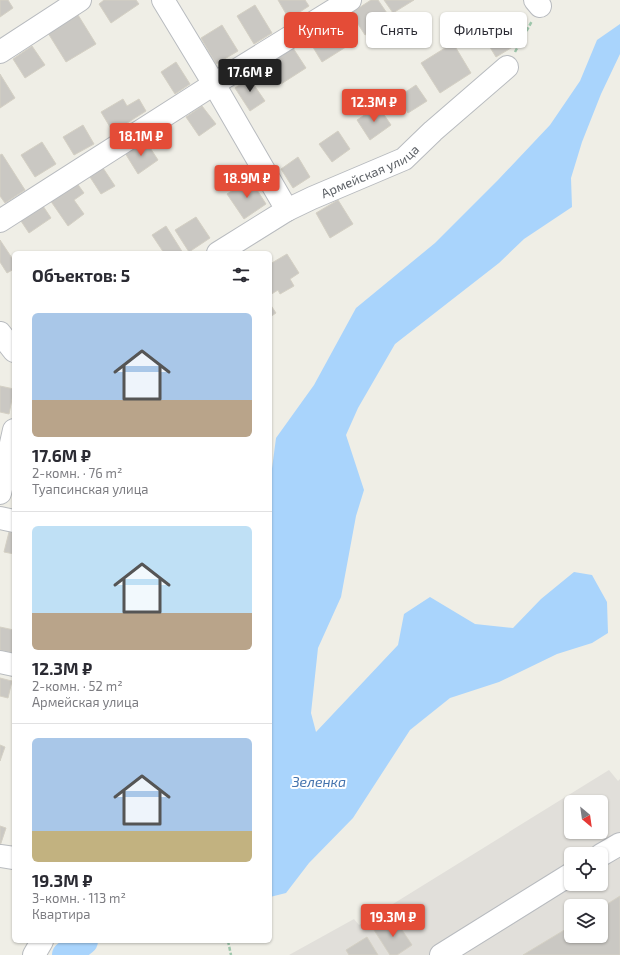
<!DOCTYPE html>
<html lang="ru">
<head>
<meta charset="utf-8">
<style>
	body { margin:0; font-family:"Exo 2",sans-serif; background:#f7f7f7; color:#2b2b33; height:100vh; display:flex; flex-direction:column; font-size:15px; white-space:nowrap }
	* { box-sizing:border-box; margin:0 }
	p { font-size:13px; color:#7c7c81 }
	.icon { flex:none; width:22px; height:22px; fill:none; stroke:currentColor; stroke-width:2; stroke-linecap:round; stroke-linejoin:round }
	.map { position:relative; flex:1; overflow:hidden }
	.side { position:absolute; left:12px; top:251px; width:260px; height:692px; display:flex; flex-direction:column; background:#fff; border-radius:6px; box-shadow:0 1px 3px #0004 }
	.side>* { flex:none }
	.top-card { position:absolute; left:284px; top:12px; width:276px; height:36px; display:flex; gap:8px }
	.needle { width:26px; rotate:151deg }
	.tools { position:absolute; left:564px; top:795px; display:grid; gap:8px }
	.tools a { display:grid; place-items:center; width:44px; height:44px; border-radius:6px; background:#fff; box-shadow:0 1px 3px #0004; font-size:20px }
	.price { position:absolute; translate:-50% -34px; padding:0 9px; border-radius:4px; background:#e44c37; color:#fff; font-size:13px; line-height:26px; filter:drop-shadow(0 1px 2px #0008) }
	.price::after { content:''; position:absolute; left:50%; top:24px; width:12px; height:9px; margin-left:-6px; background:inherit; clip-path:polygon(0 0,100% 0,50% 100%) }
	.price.active { background:#222; color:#fff }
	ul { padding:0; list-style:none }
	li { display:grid; align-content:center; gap:8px; height:212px; padding:0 20px }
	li+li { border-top:1px solid #e1e1e2 }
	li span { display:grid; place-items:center; height:124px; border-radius:6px; color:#555 }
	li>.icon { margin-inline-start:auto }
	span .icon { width:72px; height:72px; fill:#fffc; stroke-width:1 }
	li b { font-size:17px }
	h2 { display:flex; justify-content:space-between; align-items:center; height:48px; padding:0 20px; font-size:17px }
	.tag { padding:0 14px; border-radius:6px; background:#fff; box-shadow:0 1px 3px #0004; font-size:14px; line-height:36px }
	.tag.active { background:#e44c37; color:#fff }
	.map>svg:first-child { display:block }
</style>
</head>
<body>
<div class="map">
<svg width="620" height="955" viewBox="0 0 620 955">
	<rect width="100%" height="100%" fill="#efeee6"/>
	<!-- industrial -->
	<path fill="#e1dfda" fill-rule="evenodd" d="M609,770L618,781L620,779V955H289L354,919L359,925ZM571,802H601V832H571ZM571,854H601V884H571ZM571,906H601V936H571Z"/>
	<!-- water -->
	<path fill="#a9d4fc" d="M620,24V54L601,94L582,142L571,178L572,207L524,239L499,263L395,344L358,408L346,435L364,490L356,516L341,597L318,648L311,713L316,732L398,645L404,614L430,597L475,624L513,628L541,599L574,572L592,575L607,602L608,633L592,643L557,654L499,682L450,698L410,730L353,818L309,863L286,893L270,897V484L276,438L314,385L356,308L435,243L498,180L550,125L580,81L597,40Z"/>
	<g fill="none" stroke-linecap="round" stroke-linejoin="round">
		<!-- river -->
		<path stroke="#a9d4fc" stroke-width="28" d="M66,955L84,941"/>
	</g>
	<!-- building -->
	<path fill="#cac8c3" stroke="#d4d0c4" d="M0,0H8L13,8L0,17Z
		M104,0H136L139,4L111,23L99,4Z
		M278,0H305L309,6L289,19Z
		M371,0H378L391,19L365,35L351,13Z
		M384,0H414L393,13Z
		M255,5L272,33L254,44L237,16Z
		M497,14L516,45L496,57L477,26Z
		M78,15L96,44L66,62L48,33Z
		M342,17L357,40L322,62L308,39Z
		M222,25L238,51L216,64L201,38Z
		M453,43L471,73L440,93L421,63Z
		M32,46L45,65L25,78L13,59Z
		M293,48L306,68L281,84L268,64Z
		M176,62L190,84L175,94L161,72Z
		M0,74L15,98L0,108Z
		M255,75L259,82L254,85L265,101L250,111L235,88Z
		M416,85L427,101L408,113L398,97Z
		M123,99L127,106L139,99L146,111L113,132L101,112Z
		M202,106L216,124L199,136L186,117Z
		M378,106L391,125L370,140L357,120Z
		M83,125L94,144L74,155L63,137Z
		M338,131L350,149L332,162L319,144Z
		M145,140L158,160L138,174L125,153Z
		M42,142L56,164L35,177L21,155Z
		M2,154L25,190L5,203L0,196V155Z
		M298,157L310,177L293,188L281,169Z
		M103,168L115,186L101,194L90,177Z
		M250,179L266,204L244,219L227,194Z
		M76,182L84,193L74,200L84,214L68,226L50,200Z
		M338,200L353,224L330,238L316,213Z
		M41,203L51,218L29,233L19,218Z
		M196,217L210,238L189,252L175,230Z
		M166,226L183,253H164L152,235Z
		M0,240L14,261V269L7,273L0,262Z
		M287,254L299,273L290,279L294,286L280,294L278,290L270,295V264Z
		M270,304L276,313L270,317Z
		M0,386L14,389L9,414L0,412Z
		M9,532L14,533V554L4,552Z
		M0,627L14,630V653L0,650Z
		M0,678L12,681L8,698L0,696Z
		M0,745L5,747L0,761Z
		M0,826L6,828L0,846Z
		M620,896V955H523L571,926V936H601V908Z
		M394,918L412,945L397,955H390L374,930Z
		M367,937L378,955H349L346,950Z"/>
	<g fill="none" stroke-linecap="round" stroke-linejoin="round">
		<!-- minor casing -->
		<g stroke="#b8bbbf" stroke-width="24">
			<g id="minor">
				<path d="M163,0L214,84L287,210"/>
				<path d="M535,0L540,6"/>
				<path d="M0,52L80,0"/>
				<path d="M0,221L214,84L350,0"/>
				<path id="s1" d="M218,253L287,210L312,198L404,159L433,131L507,67"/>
				<path d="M0,333L14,351"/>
				<path d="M0,493L14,430"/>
				<path d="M0,518L14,521"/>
				<path d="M0,662L14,665"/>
				<path d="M601,855L620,844"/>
				<path d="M0,856L14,858"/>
				<path d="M34,955L42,941"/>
				<path d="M441,955L571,874"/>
			</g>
		</g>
		<!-- path -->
		<path stroke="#9dc6ab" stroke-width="2.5" stroke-dasharray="4 2" stroke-linecap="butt" d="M515,52L532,21
			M228,941L231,955"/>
		<!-- minor -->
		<use href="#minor" stroke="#fff" stroke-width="22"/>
	</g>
	<g text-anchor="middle" stroke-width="4" stroke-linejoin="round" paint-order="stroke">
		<!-- street labels -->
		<g font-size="13" fill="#5d6166" stroke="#fff">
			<text dy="5" stroke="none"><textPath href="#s1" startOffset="173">Армейская улица</textPath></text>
		</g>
		<!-- water labels -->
		<g font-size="14" font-style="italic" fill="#4574ae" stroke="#fff">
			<text x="319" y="787">Зеленка</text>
		</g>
	</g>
</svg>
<div class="tools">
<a><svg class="needle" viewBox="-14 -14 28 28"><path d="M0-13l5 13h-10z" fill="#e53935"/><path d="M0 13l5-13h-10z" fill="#7c7c81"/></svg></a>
<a><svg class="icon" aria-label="locate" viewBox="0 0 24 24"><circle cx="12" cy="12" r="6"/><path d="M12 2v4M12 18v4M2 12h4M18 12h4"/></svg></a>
<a><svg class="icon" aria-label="layers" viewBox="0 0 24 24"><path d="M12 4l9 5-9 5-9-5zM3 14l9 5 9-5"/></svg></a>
</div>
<b class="price active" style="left:250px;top:93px">17.6M ₽</b>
<b class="price" style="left:374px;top:123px">12.3M ₽</b>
<b class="price" style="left:141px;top:157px">18.1M ₽</b>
<b class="price" style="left:247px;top:199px">18.9M ₽</b>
<b class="price" style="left:393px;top:938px">19.3M ₽</b>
<div class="top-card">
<a class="tag active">Купить</a>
<a class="tag">Снять</a>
<a class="tag">Фильтры</a>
</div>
<section class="side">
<h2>Объектов: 5<svg class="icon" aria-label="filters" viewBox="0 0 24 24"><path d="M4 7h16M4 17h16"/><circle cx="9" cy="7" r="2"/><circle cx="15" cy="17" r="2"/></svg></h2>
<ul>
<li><span style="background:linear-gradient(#a9c7e8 70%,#b9a48a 0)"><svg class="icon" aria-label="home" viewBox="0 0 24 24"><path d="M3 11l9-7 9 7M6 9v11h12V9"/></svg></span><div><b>17.6M ₽</b><p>2-комн. · 76 m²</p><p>Туапсинская улица</p></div></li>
<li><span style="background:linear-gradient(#bfe0f5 70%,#b9a48a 0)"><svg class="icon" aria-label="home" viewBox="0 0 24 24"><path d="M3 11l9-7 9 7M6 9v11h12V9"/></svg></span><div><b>12.3M ₽</b><p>2-комн. · 52 m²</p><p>Армейская улица</p></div></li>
<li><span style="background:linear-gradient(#a9c7e8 75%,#c2b280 0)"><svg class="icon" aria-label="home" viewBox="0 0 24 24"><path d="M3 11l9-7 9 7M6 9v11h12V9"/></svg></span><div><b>19.3M ₽</b><p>3-комн. · 113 m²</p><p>Квартира</p></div></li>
</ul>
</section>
</div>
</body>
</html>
